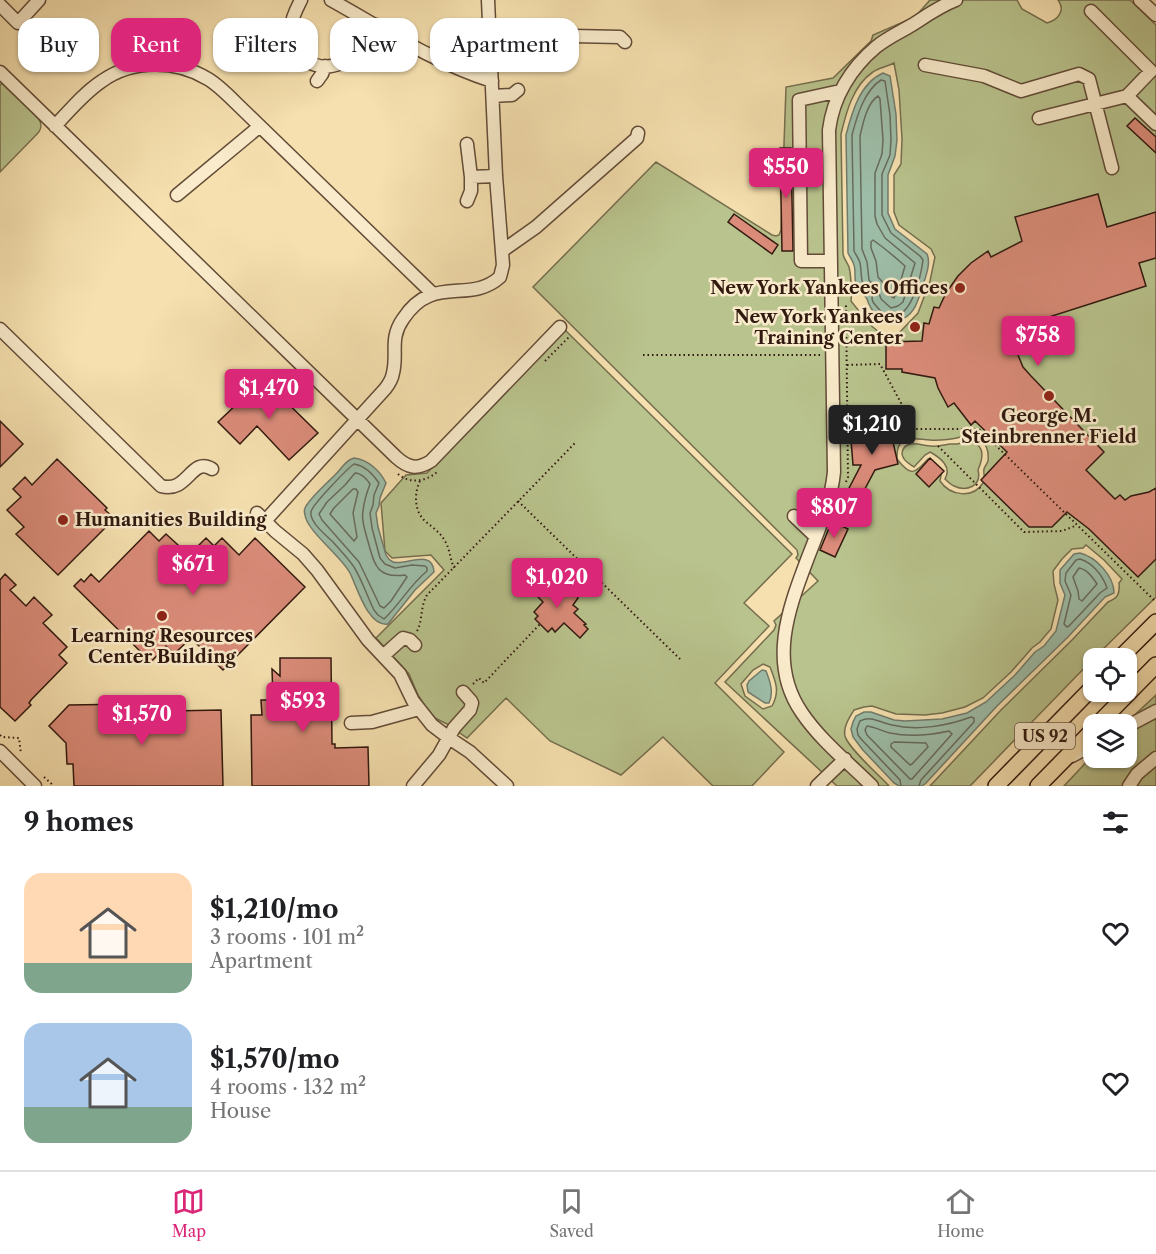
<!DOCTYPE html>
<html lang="en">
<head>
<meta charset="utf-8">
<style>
	body { margin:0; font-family:"Libre Caslon Text",serif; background:#f2f2f2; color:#202124; height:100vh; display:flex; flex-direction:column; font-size:22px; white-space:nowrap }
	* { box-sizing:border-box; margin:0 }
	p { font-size:20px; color:#757577 }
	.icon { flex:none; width:33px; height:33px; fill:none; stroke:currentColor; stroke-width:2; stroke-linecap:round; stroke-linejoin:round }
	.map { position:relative; height:786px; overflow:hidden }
	.sheet { display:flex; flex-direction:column; background:#fff; flex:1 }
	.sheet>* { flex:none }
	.banner { position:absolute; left:18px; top:18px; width:600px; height:54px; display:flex; gap:12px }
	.tools { position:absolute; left:1083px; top:648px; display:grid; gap:12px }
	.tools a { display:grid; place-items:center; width:54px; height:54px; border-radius:12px; background:#fff; box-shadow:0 2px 4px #0004; font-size:30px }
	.price { position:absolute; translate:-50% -51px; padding:0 14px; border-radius:6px; background:#db2777; color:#fff; font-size:20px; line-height:39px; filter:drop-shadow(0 2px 3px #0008) }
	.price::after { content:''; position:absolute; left:50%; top:36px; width:18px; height:14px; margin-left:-9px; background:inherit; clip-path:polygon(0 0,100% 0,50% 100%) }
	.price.current { background:#222; color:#fff }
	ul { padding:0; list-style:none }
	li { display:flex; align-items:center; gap:18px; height:150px; padding:0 24px }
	li span { display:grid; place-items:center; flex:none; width:168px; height:120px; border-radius:18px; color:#555 }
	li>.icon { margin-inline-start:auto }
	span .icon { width:72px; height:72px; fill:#fffc; stroke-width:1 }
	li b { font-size:26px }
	h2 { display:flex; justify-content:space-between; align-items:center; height:72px; padding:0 24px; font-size:26px }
	.chip { padding:0 21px; border-radius:18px; background:#fff; box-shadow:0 2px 4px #0004; font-size:21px; line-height:54px }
	.chip.current { background:#db2777; color:#fff }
	.tabs { display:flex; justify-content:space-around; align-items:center; height:84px; border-top:2px solid #e0e0e0; background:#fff; font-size:16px; color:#757577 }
	.tabs a { display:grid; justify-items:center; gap:3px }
	.tabs .current { color:#db2777 }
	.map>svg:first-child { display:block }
</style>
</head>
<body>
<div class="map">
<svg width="1156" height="786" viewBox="0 0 1156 786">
	<rect width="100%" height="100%" fill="#f6e0af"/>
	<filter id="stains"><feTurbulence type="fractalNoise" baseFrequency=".00333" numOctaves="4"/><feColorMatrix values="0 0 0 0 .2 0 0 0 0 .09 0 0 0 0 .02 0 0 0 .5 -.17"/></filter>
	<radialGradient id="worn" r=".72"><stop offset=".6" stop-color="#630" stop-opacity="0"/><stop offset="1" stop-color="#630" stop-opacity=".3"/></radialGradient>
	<!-- green -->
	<path fill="#b9c38d" stroke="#756e4e" stroke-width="1.5" fill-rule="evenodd" d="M930,0H1017L1022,9L1047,23C1058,20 1066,10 1058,0H1130L1156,25V597L1094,658L970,786H930L1001,710L1072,640L1108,602C1118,598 1120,594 1119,583L1122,579L1104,560L1086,545L1083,548L1072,549L1062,559L1053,571L1054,584L1058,600L1051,629L1040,642L1032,648L1011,672L983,698L965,707L942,713L925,715L896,714L872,706L864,707L854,710C849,718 843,727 845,736C848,748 880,776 889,786H837L725,682L774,630L776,625L774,621L818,581L796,558L798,555L797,550L533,287L656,162L772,235L776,236L779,235L781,230L786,87L833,78L871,41L873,35L915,17ZM894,63L899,90L902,139L901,164L894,175V212L899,225L931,249L935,257L930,281L918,313L898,334L884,336L869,324L851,301C852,293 851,275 849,267C847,262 844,259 843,254L841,134C846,113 853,85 873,72C880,67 887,67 894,63ZM963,436C979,436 990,442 988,461C987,464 985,466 984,469C983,474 986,478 983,483C973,499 950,496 940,481L942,470L930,459H928C914,474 911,477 897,459C896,433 912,439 930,440C938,441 957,439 963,436ZM763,664L770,667C776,682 780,692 772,706L763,709L745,696L741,684L753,670Z
		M2,83L38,118C42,123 42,129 37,134L0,172V85Z
		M565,330L792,554L744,603L769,626L715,683L784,752L752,786H713L663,737L621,775L550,741L506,698L467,738L447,724L435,718L425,706L418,695L409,674L376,638L444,570L431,555L392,558L385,551L381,503L406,475L427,473Z
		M964,441C984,442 985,454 978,470C982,486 967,492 954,486C951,485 948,482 945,479C952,467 941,458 930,452L925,455L914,467C910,464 905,462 903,457C900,451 905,444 912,444C918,443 925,446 931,446C938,447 944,445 950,444C957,444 958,445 964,441Z
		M1156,695V786H1064L1093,755L1094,758H1126V724H1125Z"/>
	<!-- water -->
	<path fill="#9dbda8" stroke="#727b6b" stroke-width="1.5" d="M883,73L890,76L896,114L897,140L895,156L888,175V213L895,229L927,254C931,263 926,276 923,285C918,300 915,317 897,321C889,323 883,321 876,314C871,310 869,305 867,299C864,294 858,290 856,284C854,278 856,271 854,265C853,261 850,257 848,253L846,135C852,112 860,83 883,73Z
		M354,458C369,460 380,471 386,483L380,498L379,506L376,513L378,527L386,555C388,559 389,560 393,562C405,566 433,548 434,572L415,590L388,624C368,627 357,587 350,573C341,556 307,531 305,515C304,511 304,510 306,506C313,495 325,485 334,476C342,469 344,461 354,458Z
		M1080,553C1096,557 1114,576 1114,593L1105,597L1068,637L997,706L926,783L922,786H899L894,783L862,749L853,737L851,729L853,722L856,716L864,712H871L894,720L905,721L942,719L967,713L986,702L1015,675L1035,652L1044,646L1056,631L1065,595L1060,583V570L1074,554Z
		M762,670L766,671C770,681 774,693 769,703H765L748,692L747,685L749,681Z"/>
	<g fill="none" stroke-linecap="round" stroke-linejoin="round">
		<!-- shore -->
		<path stroke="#676b5c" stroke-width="1.5" d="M881,80L885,81L890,115L891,140L890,155L882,174V215L891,233L920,256L923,260C921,275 911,325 886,315C882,313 876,306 873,302C870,295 875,299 870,293C865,286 868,293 864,286C860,279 862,271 860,263C859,259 856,255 854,251L852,135C857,116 864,91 881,80Z
			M878,96L880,99L883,140L882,154L875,173V216L877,224L885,238L915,263L903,302L898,306L891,308L881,299L878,290L869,280L867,262L862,249L860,136C863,123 867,103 878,96Z
			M873,240C883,247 895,257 905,266L900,283L894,298L889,295L885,285L878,277L876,261L871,248V242Z
			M354,464C366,466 373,474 379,483L374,495L373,505L370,513L372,528L380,558L385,564L395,568L412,565L425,566L427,568V571C410,585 400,604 384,619L378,615L374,610C367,596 362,580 354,567C348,558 340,550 333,542C327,536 309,522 311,512C311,506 348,468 354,464Z
			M355,473C361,473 367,479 370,484C367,492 364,502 363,511C361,520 365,530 367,538C374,561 374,579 405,575L407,577L391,601L384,608L380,606L359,562L322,520L319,514L327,502L345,485Z
			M353,489H356L358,492L353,513L357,537L354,541L330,514L334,508Z
			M1080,559C1093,563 1103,576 1107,588L1100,593L1069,626L1067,627L1064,624L1071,595L1065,581L1066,573L1076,560Z
			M1079,568C1087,569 1093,578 1097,584L1082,601L1079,599L1078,591L1073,577Z
			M867,726C875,727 882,731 890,733C909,737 931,735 949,731L952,734L912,779H910L867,735L865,730Z
			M894,742L926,743L928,747L912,764L910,765L891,747V744Z
			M901,786L900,780L862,740L858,735L857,729L860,721C872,715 880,723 892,725C917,731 947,726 971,717L974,718V722L921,780L919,786"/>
	</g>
	<!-- building -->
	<path fill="#db8c7a" stroke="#31190f" stroke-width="1.5" d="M1135,118L1156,137V153L1127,126Z
		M780,148H791L793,251H782Z
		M1098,194L1107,227L1156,212V258L1139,263L1146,286L1046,318L1028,327L1022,333L1018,341V355L1023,367L1031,376L1104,452L1086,470L1115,499L1120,495L1125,500L1131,496L1149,492L1156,488V559L1138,577L1089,529L1067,512L1052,527H1029L981,480L1007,452L975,421L971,425L954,403L948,407L938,388L935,378L902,372V369H886V342L922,341L924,323L929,324L934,307L939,308L946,293L958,276L971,263L988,251L991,257L1022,241L1015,217Z
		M734,214L778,245L772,254L728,222Z
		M263,379L318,433L289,460L257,426L240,444L218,422Z
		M0,421L23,444L0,467Z
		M863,426H878V430H896L897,442H893L898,464L875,470L859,500L846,494L861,465H853L851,440L863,439Z
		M930,458L944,471L929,487L916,474Z
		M57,459L107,508L105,510L112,516L106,523L108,525L58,575L16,534L24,527L7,510L21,497L13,489L25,477L32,485Z
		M832,521L848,529L835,557L820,550Z
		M149,531L159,541L166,534L189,555L206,538L214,546L222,538L239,555L255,538L305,587L223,670L191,638L174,654L166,646L151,662L74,586L81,579L84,582L91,574L99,582Z
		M5,574L16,585L10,590L26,606L34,597L52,615L43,623L67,647L59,655L67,663L31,700L29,703L31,705L15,721L0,707V580Z
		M539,577L554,592L556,589L561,593L571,588L576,590L578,598L573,605L578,609L574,613L586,624L584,625L588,629L580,638L564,623L555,632L552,628L548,632L535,619L538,616L534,612L543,602L528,587Z
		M280,658H331L332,744H335V748L368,747L369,786H252L251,715H262L261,700H273L272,669L280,676Z
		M131,704V708L169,707L170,711L221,710L223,786H74L73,764H67L66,743L49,726L69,705Z"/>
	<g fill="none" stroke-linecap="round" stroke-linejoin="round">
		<!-- minor casing -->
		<g stroke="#624b37" stroke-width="15">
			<path id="minor" d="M301,0C297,8 292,17 291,27C289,54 315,75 341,63C356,56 367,38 377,25
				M331,0C383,29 435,63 492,81
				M1140,0L1156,15
				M0,5L18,23L39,0
				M1091,11L1151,71L1127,96L1156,124
				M520,40L526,35L620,37L625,42
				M925,65L984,76L1021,91L1079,74L1089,79L1112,168
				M0,72L396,457C408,468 417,470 431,461L560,327
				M317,81L322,74L325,66
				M493,96L512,95L518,90
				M1039,118L1127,96
				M55,126C70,110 84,93 102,81C133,59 176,60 208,79C218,85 227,94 236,103L433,294
				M467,144L471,177
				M177,195L260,126
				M467,201L471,191V177L496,176
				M502,251L536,227L637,138L638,133
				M830,261H801L799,100L840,91
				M0,329L161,486C188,494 191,456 212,469
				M257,513L275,531L303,554L317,570L368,640L400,674L413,701L432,725L449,738L470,752L507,786
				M794,516L816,537
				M265,521L385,389C389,384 392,379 393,373C398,353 389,339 403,319C433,273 469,305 500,277L503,265L496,176L488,0
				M383,656L403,638L410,640L415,645
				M351,723L372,722L419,709
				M1126,727L1156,711
				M0,751L35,786
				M1072,756L1094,744
				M413,786L439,755L454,728L470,710L472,703L471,701L463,692
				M817,786L845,759
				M872,786C849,763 821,741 802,713C768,664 788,610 807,560C818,531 831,503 834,472L829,130C833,97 851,68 876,47C887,38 900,32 912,25C926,16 940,6 956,0
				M1129,786L1137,774L1156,758"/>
		</g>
		<!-- major casing -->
		<g stroke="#31190f" stroke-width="18">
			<path id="major" d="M1120,658L1156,622
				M1098,724L1156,665
				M996,786L1094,686
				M1038,786L1094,729"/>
		</g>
		<!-- path -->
		<path stroke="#31190f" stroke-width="2" stroke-dasharray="1.5 3" stroke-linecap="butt" d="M643,355H820
			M545,361L569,337
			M847,365L880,364L915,429H979L1156,602
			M938,446L1024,532L1062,531L1075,526
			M398,474C410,484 425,482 437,472
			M420,481C414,493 414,511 425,521C432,527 440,532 445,541C450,549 450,559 454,568
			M846,482L848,477L846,303
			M518,501L681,660
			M576,589L592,572
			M417,631C423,620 420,607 427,595L576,442
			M473,684L479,678L484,683L540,624
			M0,735L2,737L19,738L21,754
			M44,777L54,786"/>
		<!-- minor -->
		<use href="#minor" stroke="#f9ebcb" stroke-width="12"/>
		<!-- major -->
		<use href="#major" stroke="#f6e0af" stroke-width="15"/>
	</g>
	<!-- markers -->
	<g fill="#8f2418" stroke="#f9ebcb" stroke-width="2">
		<circle cx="960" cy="288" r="6"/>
		<circle cx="915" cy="327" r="6"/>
		<circle cx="1049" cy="396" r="6"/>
		<circle cx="63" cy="520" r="6"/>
		<circle cx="162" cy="616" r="6"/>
	</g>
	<g text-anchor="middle" stroke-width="5" stroke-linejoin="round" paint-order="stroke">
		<!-- shield labels -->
		<rect fill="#f9ebcb" stroke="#6d5847" stroke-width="1.5" x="1015" y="723" width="60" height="26" rx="4.5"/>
		<g font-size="16" font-weight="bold" fill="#31190f">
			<text x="1045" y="742">US 92</text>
		</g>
		<!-- poi labels -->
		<g font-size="18" font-weight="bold" fill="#31190f" stroke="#f9ebcb" text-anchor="end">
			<text x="948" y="294">New York Yankees Offices</text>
			<text x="903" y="323">New York Yankees<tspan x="903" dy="21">Training Center</tspan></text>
			<text x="1049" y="422" text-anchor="middle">George M.<tspan x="1049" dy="21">Steinbrenner Field</tspan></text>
			<text x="75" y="526" text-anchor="start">Humanities Building</text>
			<text x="162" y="642" text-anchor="middle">Learning Resources<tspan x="162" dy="21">Center Building</tspan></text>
		</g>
	</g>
	<rect width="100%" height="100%" filter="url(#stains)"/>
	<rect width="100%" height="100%" fill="url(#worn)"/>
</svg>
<div class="tools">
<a><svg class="icon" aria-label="locate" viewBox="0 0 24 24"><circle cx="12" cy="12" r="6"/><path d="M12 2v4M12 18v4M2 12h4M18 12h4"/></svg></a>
<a><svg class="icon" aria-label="layers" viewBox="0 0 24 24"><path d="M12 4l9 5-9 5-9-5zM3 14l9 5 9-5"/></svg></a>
</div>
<b class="price" style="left:786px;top:199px">$550</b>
<b class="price" style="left:1038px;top:367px">$758</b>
<b class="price" style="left:269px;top:420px">$1,470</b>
<b class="price current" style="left:872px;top:456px">$1,210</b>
<b class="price" style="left:834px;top:539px">$807</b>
<b class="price" style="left:193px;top:596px">$671</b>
<b class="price" style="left:557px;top:609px">$1,020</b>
<b class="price" style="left:303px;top:733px">$593</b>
<b class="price" style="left:142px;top:746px">$1,570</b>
<div class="banner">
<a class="chip">Buy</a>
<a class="chip current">Rent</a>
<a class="chip">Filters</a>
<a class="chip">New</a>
<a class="chip">Apartment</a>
</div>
</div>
<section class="sheet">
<h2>9 homes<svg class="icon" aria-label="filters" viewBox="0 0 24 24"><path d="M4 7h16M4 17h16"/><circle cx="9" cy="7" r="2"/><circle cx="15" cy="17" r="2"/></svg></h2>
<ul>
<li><span style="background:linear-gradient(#ffd9b3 75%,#7fa58c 0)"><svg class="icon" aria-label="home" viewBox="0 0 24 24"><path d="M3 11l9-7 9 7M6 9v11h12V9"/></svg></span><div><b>$1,210/mo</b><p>3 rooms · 101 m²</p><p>Apartment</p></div><svg class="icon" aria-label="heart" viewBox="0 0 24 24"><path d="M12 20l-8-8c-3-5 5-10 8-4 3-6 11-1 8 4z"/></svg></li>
<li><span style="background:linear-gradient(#a9c7e8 70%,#7fa58c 0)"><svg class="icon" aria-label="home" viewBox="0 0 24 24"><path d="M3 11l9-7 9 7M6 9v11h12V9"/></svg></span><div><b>$1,570/mo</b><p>4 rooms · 132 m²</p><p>House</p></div><svg class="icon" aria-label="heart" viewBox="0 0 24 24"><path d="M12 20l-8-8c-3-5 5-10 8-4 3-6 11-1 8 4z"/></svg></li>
</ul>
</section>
<nav class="tabs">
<a class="current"><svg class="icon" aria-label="map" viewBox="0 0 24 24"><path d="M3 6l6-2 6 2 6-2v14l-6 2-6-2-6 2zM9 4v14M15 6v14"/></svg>Map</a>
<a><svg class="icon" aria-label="saved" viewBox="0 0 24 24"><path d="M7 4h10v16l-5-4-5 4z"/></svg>Saved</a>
<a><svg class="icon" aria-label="home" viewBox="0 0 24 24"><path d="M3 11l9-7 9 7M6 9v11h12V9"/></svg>Home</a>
</nav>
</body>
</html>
